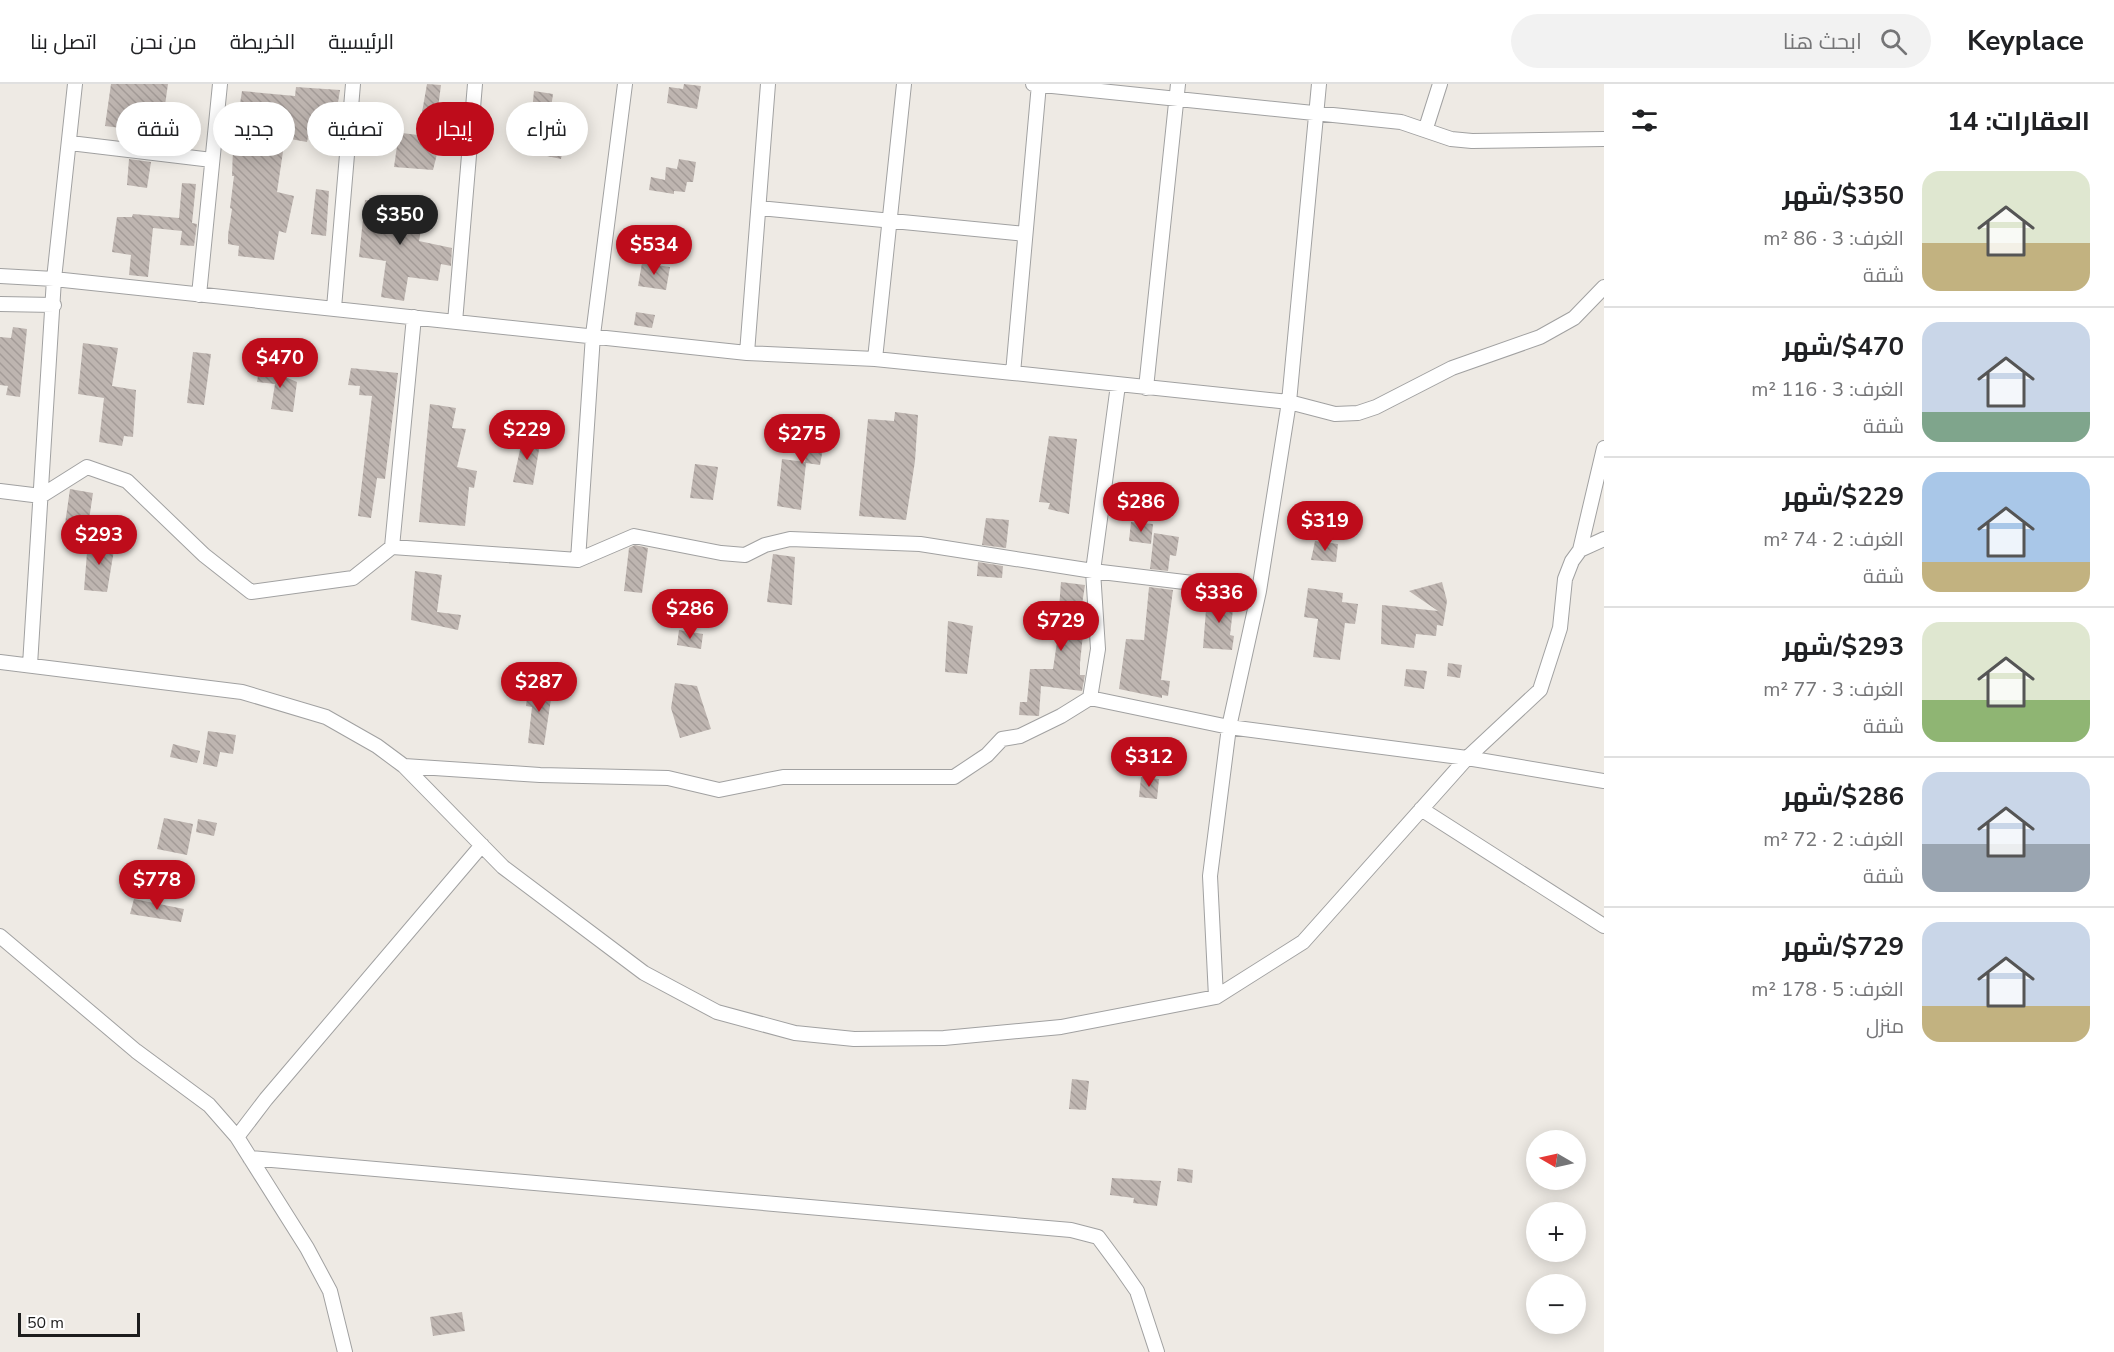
<!DOCTYPE html>
<html lang="ar">
<head>
<meta charset="utf-8">
<style>
	body { margin:0; font-family:"Nunito Sans",Cairo,sans-serif; background:#f2f2f2; color:#202124; direction:rtl; height:100vh; display:flex; flex-direction:column; font-size:22px; white-space:nowrap }
	* { box-sizing:border-box; margin:0 }
	p { font-size:20px; color:#757577 }
	.icon { flex:none; width:33px; height:33px; fill:none; stroke:currentColor; stroke-width:2; stroke-linecap:round; stroke-linejoin:round }
	.map { position:relative; flex:1; overflow:hidden; direction:ltr }
	.panel { display:flex; flex-direction:column; background:#fff; width:510px }
	.panel>* { flex:none }
	.guide { position:absolute; left:18px; top:18px; width:570px; height:54px; direction:rtl; display:flex; gap:12px }
	.needle { width:39px; rotate:279deg }
	.fabs { position:absolute; left:1526px; top:1046px; display:grid; gap:12px }
	.fabs a { display:grid; place-items:center; width:60px; height:60px; border-radius:50%; background:#fff; box-shadow:0 3px 15px #0003; font-size:30px }
	.scale { position:absolute; left:18px; bottom:15px; width:122px; box-sizing:border-box; padding-left:6px; border:3px solid #1d1d1d; border-top:0; font-size:16px; line-height:21px; white-space:nowrap; color:#1d1d1d; -webkit-text-stroke:4px #fff; paint-order:stroke }
	.price { position:absolute; translate:-50% -51px; padding:0 14px; border-radius:21px; background:#be0c1b; color:#fff; font-size:20px; line-height:39px; filter:drop-shadow(0 2px 3px #0008) }
	.price::after { content:''; position:absolute; left:50%; top:36px; width:18px; height:14px; margin-left:-9px; background:inherit; clip-path:polygon(0 0,100% 0,50% 100%) }
	.price.selected { background:#222; color:#fff }
	ul { padding:0; list-style:none }
	li { display:flex; align-items:center; gap:18px; height:150px; padding:0 24px }
	li+li { border-top:2px solid #e0e0e0 }
	li span { display:grid; place-items:center; flex:none; width:168px; height:120px; border-radius:18px; color:#555 }
	li>.icon { margin-inline-start:auto }
	span .icon { width:72px; height:72px; fill:#fffc; stroke-width:1 }
	li b { font-size:26px }
	h2 { display:flex; justify-content:space-between; align-items:center; height:72px; padding:0 24px; font-size:26px }
	.chip { padding:0 21px; border-radius:27px; background:#fff; box-shadow:0 3px 15px #0003; font-size:21px; line-height:54px }
	.chip.selected { background:#be0c1b; color:#fff }
	header { display:flex; align-items:center; gap:36px; box-sizing:border-box; height:84px; padding:0 30px; background:#fff; border-bottom:2px solid #e0e0e0 }
	header strong { font-size:28px }
	nav { display:flex; gap:33px; margin-inline-start:auto; font-size:21px }
	.search { width:420px; height:54px; background:#f2f2f2; display:flex; align-items:center; gap:15px; box-sizing:border-box; padding:0 21px; border-radius:33px; color:#757577; font-size:22px }
	main { display:flex; flex:1; min-height:0 }
	.map>svg:first-child { display:block }
</style>
</head>
<body>
<header>
<strong>Keyplace</strong>
<div class="search"><svg class="icon" aria-label="search" viewBox="0 0 24 24"><circle cx="10" cy="10" r="6"/><path d="M15 15l6 6"/></svg>ابحث هنا</div>
<nav><a>الرئيسية</a><a>الخريطة</a><a>من نحن</a><a>اتصل بنا</a></nav>
</header>
<main>
<section class="panel">
<h2>العقارات: 14<svg class="icon" aria-label="filters" viewBox="0 0 24 24"><path d="M4 7h16M4 17h16"/><circle cx="9" cy="7" r="2"/><circle cx="15" cy="17" r="2"/></svg></h2>
<ul>
<li><span style="background:linear-gradient(#dfe7d0 60%,#c2b280 0)"><svg class="icon" aria-label="home" viewBox="0 0 24 24"><path d="M3 11l9-7 9 7M6 9v11h12V9"/></svg></span><div><b>$350/شهر</b><p>الغرف: 3 · 86 m²</p><p>شقة</p></div></li>
<li><span style="background:linear-gradient(#c9d6e8 75%,#7fa58c 0)"><svg class="icon" aria-label="home" viewBox="0 0 24 24"><path d="M3 11l9-7 9 7M6 9v11h12V9"/></svg></span><div><b>$470/شهر</b><p>الغرف: 3 · 116 m²</p><p>شقة</p></div></li>
<li><span style="background:linear-gradient(#a9c7e8 75%,#c2b280 0)"><svg class="icon" aria-label="home" viewBox="0 0 24 24"><path d="M3 11l9-7 9 7M6 9v11h12V9"/></svg></span><div><b>$229/شهر</b><p>الغرف: 2 · 74 m²</p><p>شقة</p></div></li>
<li><span style="background:linear-gradient(#dfe7d0 65%,#8fb573 0)"><svg class="icon" aria-label="home" viewBox="0 0 24 24"><path d="M3 11l9-7 9 7M6 9v11h12V9"/></svg></span><div><b>$293/شهر</b><p>الغرف: 3 · 77 m²</p><p>شقة</p></div></li>
<li><span style="background:linear-gradient(#c9d6e8 60%,#9aa5b1 0)"><svg class="icon" aria-label="home" viewBox="0 0 24 24"><path d="M3 11l9-7 9 7M6 9v11h12V9"/></svg></span><div><b>$286/شهر</b><p>الغرف: 2 · 72 m²</p><p>شقة</p></div></li>
<li><span style="background:linear-gradient(#c9d6e8 70%,#c2b280 0)"><svg class="icon" aria-label="home" viewBox="0 0 24 24"><path d="M3 11l9-7 9 7M6 9v11h12V9"/></svg></span><div><b>$729/شهر</b><p>الغرف: 5 · 178 m²</p><p>منزل</p></div></li>
</ul>
</section>
<div class="map">
<svg width="1604" height="1268" viewBox="0 0 1604 1268">
	<defs>
		<pattern id="building-back-hatch" width="6" height="6" patternUnits="userSpaceOnUse" patternTransform="scale(1.5)"><rect width="6" height="6" fill="#beb5b0"/><path d="M-1 5l2 2M0 0l6 6M5-1l2 2" fill="none" stroke="#a39b97"/></pattern>
	</defs>
	<rect width="100%" height="100%" fill="#eeeae4"/>
	<!-- building -->
	<path fill="url(#building-back-hatch)" d="M111,0H168L161,49L105,42Z
		M427,0L441,1L438,24L464,28L461,57L441,54L433,86L394,83L397,62L392,61L394,48L418,51Z
		M684,0L701,2L697,25L667,19L669,3L683,5Z
		M296,3L340,6L334,43L336,44L334,64L321,62L322,55L308,53L307,58L285,54L277,108L294,112L286,149L279,147L274,176L238,172L239,162L228,160V151L232,125L230,124L234,92H232L233,64L242,7L295,12Z
		M534,7L553,10L551,24L557,25L555,37L568,40L561,75L528,68Z
		M129,75L151,78L147,104L127,101Z
		M679,75L696,78L693,98H687L685,108L674,107V110L649,106L651,93L665,96L666,83L677,85Z
		M182,99L196,100L192,139L197,140L194,162L180,161L182,147L153,144L148,193L129,191L131,171L112,168L117,133H132L133,130L179,134Z
		M316,105L329,107L326,152L311,150Z
		M365,116L425,123L419,157L452,164L451,182L441,180L438,197L408,193L404,217L381,213L386,177L359,173Z
		M642,179L670,183L666,206L638,202Z
		M636,228L655,231L652,244L634,241Z
		M13,243L27,245L20,313L6,311L8,302L0,301V253L11,254Z
		M83,259L118,264L112,302L136,306L133,353L124,352L122,362L99,358L104,314L78,310Z
		M193,268L211,270L204,321L187,319Z
		M351,284L398,289L385,395L377,394L371,434L358,432L372,312L359,311L360,302L348,301Z
		M259,285L284,288L283,292L297,298L293,328L271,325L275,300L257,298Z
		M430,320L456,324L452,344L466,345L457,383L477,387L474,404L469,403L465,442L419,438Z
		M895,328L918,331L915,377L906,436L859,432L868,335L894,337Z
		M811,331L832,335L830,349L826,348L820,381L806,379L801,426L777,422L782,375L805,378Z
		M523,352L541,354L533,401L513,398Z
		M1049,352L1077,355L1069,430L1048,425L1050,419L1039,418Z
		M695,380L718,383L713,416L690,414Z
		M70,405L93,409L86,456L63,454Z
		M986,434L1009,436L1006,464L982,461Z
		M1131,438L1153,440L1151,460L1129,457Z
		M1154,449L1179,453L1176,472L1170,471L1168,487L1150,485Z
		M88,456L115,460L107,508L84,506Z
		M1315,457L1338,460L1336,478L1311,476Z
		M635,461L648,464L642,509L624,507L629,464Z
		M773,470L795,473L792,521L767,518Z
		M978,478L1003,482L1002,494L977,492Z
		M415,487L442,491L437,528L461,531L458,546L411,536Z
		M1061,498L1085,501L1079,540L1084,541L1080,579V591H1085L1082,607L1041,602L1039,632L1019,631L1020,618H1027L1030,585H1053L1060,538L1058,537Z
		M1442,498L1447,517L1443,542L1437,541L1436,552L1416,550L1414,564L1381,560L1382,521L1438,527L1409,507Z
		M1149,503L1173,506L1161,596L1170,597L1168,612L1162,611V614L1119,605L1126,555L1144,556Z
		M1308,504L1343,509L1342,518L1358,520L1355,540L1345,539L1340,576L1313,573L1318,535L1304,533Z
		M1207,513L1234,517L1230,551L1234,552L1232,566L1203,564Z
		M948,537L973,542L967,590L945,588Z
		M679,546L703,550L701,565L677,561Z
		M1448,579L1462,581L1460,594L1447,592Z
		M1406,585L1427,587L1424,605L1404,602Z
		M675,599L697,602L711,645L680,654L671,624Z
		M541,601L553,602L544,661L528,659L532,623L526,622L528,604L541,605Z
		M208,647L236,651L233,670L220,668L217,683L203,680Z
		M173,660L200,667L197,679L170,673Z
		M1141,693L1159,695L1157,715L1139,713Z
		M164,734L193,740L187,771L157,765Z
		M198,735L217,739L214,752L196,748Z
		M134,815L184,825L181,838L130,830Z
		M1072,995L1089,997L1086,1026L1069,1025Z
		M1178,1084L1193,1086L1192,1099L1177,1097Z
		M1112,1094L1161,1097L1157,1122L1133,1119L1134,1114L1110,1111Z
		M462,1228L465,1247L433,1252L430,1233Z"/>
	<g fill="none" stroke-linecap="round" stroke-linejoin="round">
		<!-- street casing -->
		<g stroke="#a1a1a1" stroke-width="16">
			<path id="street" d="M1033,0L1401,38L1451,55L1472,57L1604,55
				M1426,44L1440,0
				M70,59L212,76
				M759,124L1025,150
				M0,192L54,195L747,269L875,275L1013,289L1289,318L1335,330L1358,329L1376,323L1452,284L1540,253L1574,234L1604,203
				M199,211L220,0
				M0,220L54,221
				M334,224L353,0
				M455,238L475,0
				M747,269L768,0
				M875,275L904,0
				M1013,289L1039,0
				M1146,304L1178,0
				M0,407L41,412L87,383L127,397L204,471L251,508L353,494L392,463L578,476L634,452L721,469L745,471L765,461L790,455L920,460L1093,487L1259,507
				M392,463L414,233
				M1580,466L1604,455
				M578,476L593,251L625,0
				M0,578L242,608L326,633L377,662L404,682L503,783L644,889L717,928L795,949L854,955L944,954L1061,943L1216,913L1303,858L1467,674L1540,606L1560,544L1565,495L1572,477L1580,466L1604,364
				M30,581L54,195L75,0
				M1090,614L1229,643L1467,674L1604,697
				M1090,614L1098,565L1093,487L1118,301
				M404,682L540,691L668,694L719,706L783,693H954L987,671L1002,655L1020,652L1061,632L1090,614
				M1421,725L1604,842
				M0,852L136,967L209,1021L237,1053L307,1164L330,1207L345,1268
				M1216,913L1210,792L1229,643L1259,507L1289,318L1319,0
				M237,1053L266,1015L482,761
				M250,1074L1071,1146L1098,1153L1121,1184L1137,1207L1157,1268"/>
		</g>
		<!-- street -->
		<use href="#street" stroke="#fff" stroke-width="14"/>
	</g>
</svg>
<div class="fabs">
<a><svg class="needle" viewBox="-14 -14 28 28"><path d="M0-13l5 13h-10z" fill="#e53935"/><path d="M0 13l5-13h-10z" fill="#757577"/></svg></a>
<a>+</a>
<a>−</a>
</div>
<div class="scale">50 m</div>
<b class="price selected" style="left:400px;top:162px">$350</b>
<b class="price" style="left:654px;top:192px">$534</b>
<b class="price" style="left:280px;top:305px">$470</b>
<b class="price" style="left:527px;top:377px">$229</b>
<b class="price" style="left:802px;top:381px">$275</b>
<b class="price" style="left:1141px;top:449px">$286</b>
<b class="price" style="left:1325px;top:468px">$319</b>
<b class="price" style="left:99px;top:482px">$293</b>
<b class="price" style="left:1219px;top:540px">$336</b>
<b class="price" style="left:690px;top:556px">$286</b>
<b class="price" style="left:1061px;top:568px">$729</b>
<b class="price" style="left:539px;top:629px">$287</b>
<b class="price" style="left:1149px;top:704px">$312</b>
<b class="price" style="left:157px;top:827px">$778</b>
<div class="guide">
<a class="chip">شراء</a>
<a class="chip selected">إيجار</a>
<a class="chip">تصفية</a>
<a class="chip">جديد</a>
<a class="chip">شقة</a>
</div>
</div>
</main>
</body>
</html>
